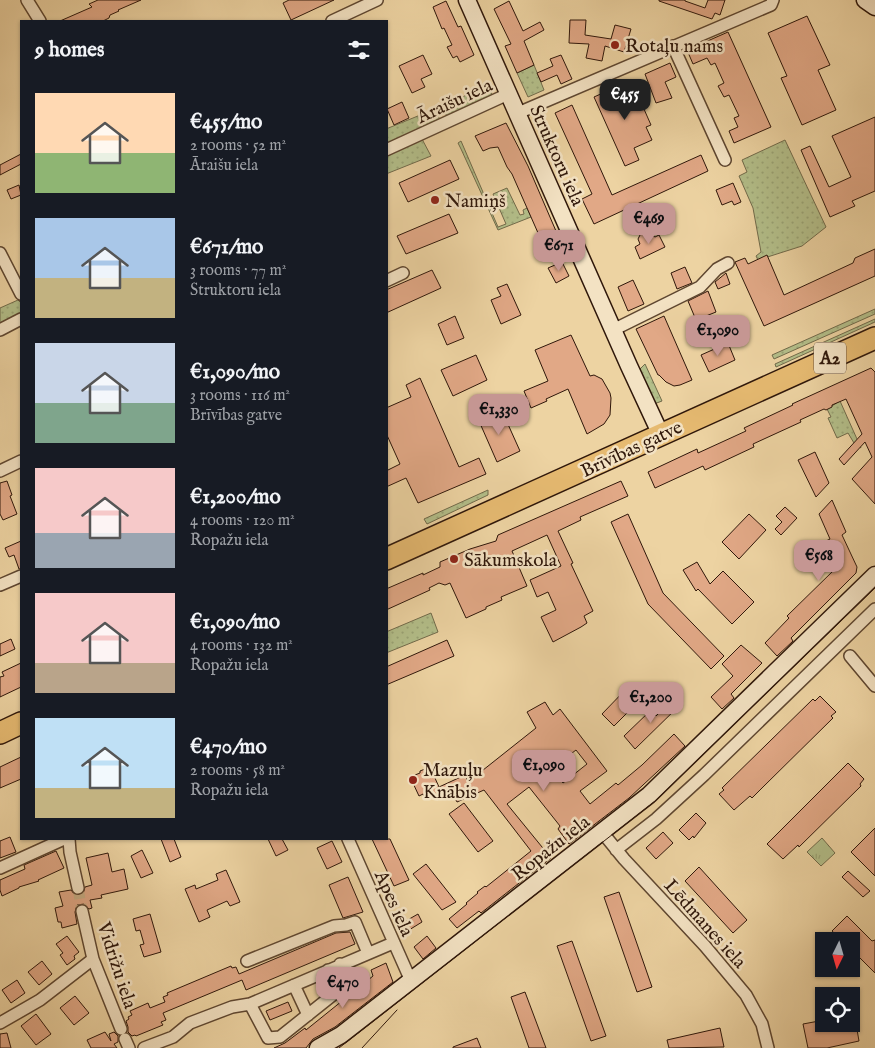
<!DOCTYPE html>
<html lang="en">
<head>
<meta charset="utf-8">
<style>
	body { margin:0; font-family:"IM FELL English",serif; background:#242831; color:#f1f3f6; height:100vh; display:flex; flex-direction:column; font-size:19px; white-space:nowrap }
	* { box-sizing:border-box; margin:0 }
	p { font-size:16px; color:#9ea1a6 }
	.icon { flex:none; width:28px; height:28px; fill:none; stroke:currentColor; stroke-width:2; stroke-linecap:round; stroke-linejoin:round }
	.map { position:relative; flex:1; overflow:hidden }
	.panel { position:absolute; left:20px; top:20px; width:368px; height:820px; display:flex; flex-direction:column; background:#171b24; border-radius:0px; box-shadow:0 1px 4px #0004 }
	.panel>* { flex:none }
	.needle { width:32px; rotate:185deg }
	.tools { position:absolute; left:815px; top:932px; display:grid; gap:10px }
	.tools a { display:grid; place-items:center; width:45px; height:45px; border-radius:0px; background:#171b24; box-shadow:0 1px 4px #0004; font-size:25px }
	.price { position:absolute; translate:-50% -42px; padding:0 11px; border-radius:10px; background:#c59692; color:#111; font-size:16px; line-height:32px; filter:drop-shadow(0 1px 2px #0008) }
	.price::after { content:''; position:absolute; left:50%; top:30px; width:15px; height:11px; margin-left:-8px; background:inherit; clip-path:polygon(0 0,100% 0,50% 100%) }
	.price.current { background:#222; color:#fff }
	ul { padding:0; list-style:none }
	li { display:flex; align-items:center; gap:15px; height:125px; padding:0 15px }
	li span { display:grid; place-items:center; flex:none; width:140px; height:100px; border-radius:0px; color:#555 }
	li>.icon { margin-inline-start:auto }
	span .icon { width:60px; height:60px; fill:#fffc; stroke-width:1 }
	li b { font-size:21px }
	h2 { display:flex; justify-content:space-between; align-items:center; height:60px; padding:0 15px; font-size:21px }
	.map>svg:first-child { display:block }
</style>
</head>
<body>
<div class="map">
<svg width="875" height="1048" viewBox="0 0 875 1048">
	<defs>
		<pattern id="grass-dots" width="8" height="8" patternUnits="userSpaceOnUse" patternTransform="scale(1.25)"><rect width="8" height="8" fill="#b3be89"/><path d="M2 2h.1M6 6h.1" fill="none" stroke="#9aa375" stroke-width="1.8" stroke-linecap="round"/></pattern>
		<pattern id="park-tufts" width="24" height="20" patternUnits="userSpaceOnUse" patternTransform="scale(1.25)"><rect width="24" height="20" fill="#b3be89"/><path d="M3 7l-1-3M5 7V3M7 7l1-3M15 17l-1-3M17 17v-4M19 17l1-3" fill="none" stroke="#9aa375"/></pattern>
	</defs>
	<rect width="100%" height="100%" fill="#edd3a2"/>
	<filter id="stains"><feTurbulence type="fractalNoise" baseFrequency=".004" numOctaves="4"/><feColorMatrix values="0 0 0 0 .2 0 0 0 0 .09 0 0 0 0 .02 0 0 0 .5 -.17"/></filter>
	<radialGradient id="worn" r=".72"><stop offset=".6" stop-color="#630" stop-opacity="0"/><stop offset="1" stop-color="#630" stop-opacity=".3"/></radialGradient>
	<!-- grass -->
	<path fill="url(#grass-dots)" stroke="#716a4a" d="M534,65L544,90L528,97L517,73Z
		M489,85L492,96L447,117L442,106Z
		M435,109L440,120L386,146V129Z
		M422,139L431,156L386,174V156Z
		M785,140L826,227L802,246L758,260L756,256L761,252L753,208L739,176L747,172L742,160Z
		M461,141L498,227L506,224L493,194L507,188L520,215L524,214L523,210L527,208L531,217L498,230L461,149L458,143Z
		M18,300L21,303V312L17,315L0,323V308Z
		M875,309V314L774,359L772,355Z
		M875,319V322L776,367L775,364Z
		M645,364L662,401L654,404L640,372V369Z
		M840,401L861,448L854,443L848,433L837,438L828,418L831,417L827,409Z
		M488,490V495L427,524L424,519Z
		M431,613L438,632L386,653V632Z"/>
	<!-- park -->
	<path fill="url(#park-tufts)" stroke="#716a4a" d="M822,838L835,853L821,866L807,852Z"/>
	<!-- building -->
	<path fill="#e1a886" stroke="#2f170a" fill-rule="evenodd" d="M98,0H141L118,10L119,11L110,15L109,18L103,21H60L92,7L89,4Z
		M289,0H334L291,20L283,3Z
		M659,0H685V1L705,8L708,0H725L720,15L715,13L712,19L659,1Z
		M446,1L458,27L461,26L474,55L460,62L457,56L453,58L447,47L452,45L444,28L442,29L433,7Z
		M509,1L523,31L540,22L544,30L524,41L534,65L517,73L505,46L511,44L494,9Z
		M807,16L830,65L818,70L836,110L802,125L781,78L787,76L768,33Z
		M570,20H586L585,35L611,39L615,25L631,29L624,52L605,46L602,61L586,58L589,44L569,43Z
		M728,32L771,127L734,143L729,131L738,127L734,118L739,116L729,95L724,97L718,86L724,83L715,63L711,65L707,58L693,64L687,50Z
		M423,55L432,74L421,79L425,87L412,93L399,66Z
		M561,55L572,79L561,84L557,75L541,82L537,73L553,66L550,59Z
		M670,63L676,77L665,82L672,98L656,103L645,74Z
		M623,84L628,95L636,91L651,125L646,127L652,140L634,148L639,160L625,166L594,97Z
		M402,102L409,118L394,125L387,109Z
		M572,105L612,195L701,155L708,171L594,224L582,199L592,194L555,113Z
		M875,117V191L852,201L855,206L830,217L801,150L810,146L829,187L851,177L832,136Z
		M506,123L528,166L562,245L546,251L512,174L507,167L498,147L490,148L483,151L475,136Z
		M21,154V164L0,175V165Z
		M450,160L459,179L408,202L399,183Z
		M733,183L741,202L734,205L732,201L722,205L716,190Z
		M19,185L21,195L11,199L7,190Z
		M449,214L458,233L406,254L397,236Z
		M647,232L655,237L659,235L665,247L640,259L635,247L640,244L638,239L641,233Z
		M875,249V276L764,326L735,262L745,258L748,264L767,255L784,295L853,263L855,258Z
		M562,262L569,276L556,283L548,268Z
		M685,267L692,283L677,289L671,273Z
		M432,270L441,288L386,313V290Z
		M726,273L730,284L718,289L715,282Z
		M633,280L644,304L628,311L618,287Z
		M507,284L521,315L501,324L491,300L501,296L497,288Z
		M708,291L716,312L696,320L688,301Z
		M455,316L464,338L447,345L438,324Z
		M664,316L692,380L680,385L674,386L666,382L659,375H658L636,329Z
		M571,335L590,376L594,375L602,379L610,393L611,398L610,415L604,424L587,434L568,389L546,399L547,401L531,408L524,391L548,381L535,350Z
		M728,343L735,360L709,372L701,355Z
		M476,355L487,380L453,396L441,370Z
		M871,368L875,372V504L852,479L872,457L865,442L844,465L839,459L862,434L846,399L832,405V407L826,410L824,409L800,420L801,422L753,444L754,447L705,470L703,466L655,488L648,472L697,449L698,453L746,431L744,428L793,405L792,404Z
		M420,378L459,467L479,458L486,474L418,503L406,478L386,487V471L400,464L386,433V408L411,397L406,385Z
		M502,411L520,451L497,462L479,421Z
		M815,452L829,483L816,497L798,460Z
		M7,481L12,495L10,496L17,514L3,520L0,514V483Z
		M621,481L628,496L580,517L581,520L558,531L573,563L571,564L593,611L584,616L587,623L581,627L553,642L541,617L556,610L548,592L537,597L530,580L561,566L547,535L512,551L527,586L501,597L502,600L486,607V609L466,618L450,583L445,585L439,583L429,588L430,590L386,610V589L423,573V575L440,567V562L470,549L496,541L498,535Z
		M832,500L846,532L842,535L857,567L856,573L791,638L793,641L777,656L765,643L789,618L787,616L835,569L836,565L826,541L830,539L819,514Z
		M785,507L797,518L781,535L775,529L782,522L776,516Z
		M628,514L663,593L724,656L711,669L648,604L611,522Z
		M749,514L766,530L739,559L722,542Z
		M21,541V569H19L14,555L9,557L5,548Z
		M697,562L710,584L723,571L754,602L732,624L698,589L696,591L683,570Z
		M11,639L15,649L0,656V644Z
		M447,640L454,656L386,685V667Z
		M741,645L762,663L731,694L734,698L722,709L711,697L733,676L722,664Z
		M21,663V687L0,697V677L4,676L2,672Z
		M628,687L640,700L614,726L602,714Z
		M676,696L683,702L635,749L624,736L651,710L656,716Z
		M820,696L836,712L831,716L833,718L764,786L752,798L750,796L734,810L719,794L724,790L722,788L813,699L815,701Z
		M545,702L553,715L560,709L607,771L580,791L590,804L616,783L618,785L642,765L674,734L685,746L629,798L569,844L558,829L560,826L529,787L507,804L551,858L481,913L479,911L457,928L449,919L467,904L466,903L478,893L477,892L485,886L486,887L531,851L484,790L457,802L451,790L431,798L430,796L425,799L423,794L419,796L412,781L416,779L415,775L420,773V771L430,767L439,787L465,775L468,782L536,728L527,712ZM576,750L587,764L563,783L551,769Z
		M21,757V779L0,788V767Z
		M848,763L864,779L860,784L861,786L799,847L798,845L783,859L767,844Z
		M464,803L493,841L478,852L449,814Z
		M696,813L706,823L694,838L693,836L689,840L679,830Z
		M875,828V876L851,852Z
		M663,832L673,843L656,859L646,848Z
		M10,837L16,852L0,858V841Z
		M161,839H174L181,857L170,862Z
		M268,839H282L288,850L276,856Z
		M372,839H390L409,880L394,886Z
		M332,841L342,862L327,869L317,848Z
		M142,850L153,873L141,878L131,856Z
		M56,851L64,868L38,880L39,881L19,887V888L2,896L0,890V880L25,869L24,865Z
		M108,853L112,872L124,869L128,889L101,895L102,898L90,900L92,908L89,909L84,904L77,905L75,912L77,924L62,928L61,922H58L55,908L63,906L59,892L71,890L75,895L83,894L85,887L92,885L86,858Z
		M426,864L456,902L442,910L413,874Z
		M699,867L747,920L733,933L685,881Z
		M226,870L240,902L230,906L227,901L207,910L210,917L199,922L185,889L195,885L196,889L218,880L216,874Z
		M848,871L870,891L863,897L842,877Z
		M348,877L363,912L343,918L329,885Z
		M619,892L652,987L637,992L604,897Z
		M150,914L161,952L144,957L140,945L144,944L140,930L136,931L133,919Z
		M418,914L422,922L409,930L404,922Z
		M847,916L872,941L875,940V973L851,949V941H843L832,931Z
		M350,932L355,944L246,990L242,980L163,1013L166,1020L161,1022L163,1025L136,1036L135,1035L132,1036L128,1032V1027L126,1021L129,1019L128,1017L132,1015L130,1011L148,1003L150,1008L165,1002L163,997L168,995L167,993L231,966L232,968L236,967L239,974L336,933Z
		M67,936L79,952L74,956L75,959L67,965L60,955L63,953L56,944Z
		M427,936L436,948L423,959L414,947Z
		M572,941L606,1036L591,1041L557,946Z
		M42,961L52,974L39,985L28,972Z
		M386,963L393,982L335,1027L313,1039L306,1048H274L285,1043L305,1028L306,1030L373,976L371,970Z
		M17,980L25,993L11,1003L2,990Z
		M525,992L546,1048H529L511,997Z
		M75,996L89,1013L74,1025L60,1008Z
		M288,1002L292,1011L270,1020L266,1011Z
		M36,1014L51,1034L36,1045L21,1026Z
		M819,1021L820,1027L835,1024H856L859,1041L827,1048H808L803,1024Z
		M720,1028L724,1047L669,1048L667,1040Z
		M105,1032L111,1041L109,1034L114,1032L118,1036V1042L114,1044L117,1048H91L87,1040Z
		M7,1033L11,1048H0V1034Z
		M477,1038L481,1048H453V1047Z"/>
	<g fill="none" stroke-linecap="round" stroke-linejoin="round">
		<!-- street-tunnel -->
		<path stroke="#c7ad84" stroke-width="11" stroke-dasharray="11 5.5" stroke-linecap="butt" d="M78,888L82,911"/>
		<!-- street casing -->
		<g stroke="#5e4630" stroke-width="14">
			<path id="street" d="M27,0L40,21
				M332,21L377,0
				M673,46L725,160
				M518,113L771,5L773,0
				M386,150L508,94
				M0,253L21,294
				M386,281L403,273
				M0,330L21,319
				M613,330L700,287L717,269L728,263
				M0,471L21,461
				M0,585L21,576
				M850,656L875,686
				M602,832L624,859L705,946L746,995L762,1024L768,1048
				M69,839L70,852L78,888
				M348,839L411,981
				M616,850L656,819L704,775L875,609
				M0,868L64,839
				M82,911L93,959L121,1029
				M247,961L334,926L346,925L355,922L368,953
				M328,970L337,992
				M294,985L308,1015
				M250,1004L268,1038L280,1037L349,982L340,964
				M0,1023L40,1000L93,959
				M125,1039L129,1048
				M144,1048L173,1037L190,1023L232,1007L250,1004L393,943"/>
		</g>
		<!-- secondary casing -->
		<g stroke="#2f170a" stroke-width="19">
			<path id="secondary" d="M467,0L629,366L661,435
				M865,0L875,7
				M318,1048L341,1035L649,795L875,575"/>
		</g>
		<!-- highway casing -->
		<g stroke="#2f170a" stroke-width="24">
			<path id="highway" d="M386,559L875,338
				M0,733L21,723"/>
		</g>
		<!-- street -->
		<use href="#street" stroke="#f3e2c3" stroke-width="11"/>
		<!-- secondary -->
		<use href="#secondary" stroke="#f3e2c3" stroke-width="16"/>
		<!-- highway -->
		<use href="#highway" stroke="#e6ba71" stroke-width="21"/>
		<!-- tram -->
		<path stroke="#2f170a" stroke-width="1" d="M339,1048L654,802L875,588
			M362,1048L397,1010"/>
	</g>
	<!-- markers -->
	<g fill="#8f2418" stroke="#f3e2c3" stroke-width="2">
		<circle cx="615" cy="45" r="5"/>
		<circle cx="435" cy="200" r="5"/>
		<circle cx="454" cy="559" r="5"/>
		<circle cx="413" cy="780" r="5"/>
	</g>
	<g text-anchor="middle" stroke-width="5" stroke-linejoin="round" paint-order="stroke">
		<!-- shield labels -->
		<rect fill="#f3e2c3" stroke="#6a5442" stroke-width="1" x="814" y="342.5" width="32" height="31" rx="4"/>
		<g font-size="18" font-weight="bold" fill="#2f170a">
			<text x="830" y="364">A2</text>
		</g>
		<!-- poi labels -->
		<g font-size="19" fill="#2f170a" stroke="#f3e2c3" text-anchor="start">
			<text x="625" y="52">Rotaļu nams</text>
			<text x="445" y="207">Namiņš</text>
			<text x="464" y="566">Sākumskola</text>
			<text x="423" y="776">Mazuļu<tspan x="423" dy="22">Knābis</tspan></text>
		</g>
		<!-- street labels -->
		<g font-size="19" fill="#2f170a" stroke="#f3e2c3">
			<text transform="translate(454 100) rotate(-25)" y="7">Āraišu iela</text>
			<text transform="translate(558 155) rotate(66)" y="7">Struktoru iela</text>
			<text transform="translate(631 448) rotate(-25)" y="7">Brīvības gatve</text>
			<text transform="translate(550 847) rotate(-38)" y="7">Ropažu iela</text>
			<text transform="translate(395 903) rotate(66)" y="7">Apes iela</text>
			<text transform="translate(706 923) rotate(48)" y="7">Lēdmanes iela</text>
			<text transform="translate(118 965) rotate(72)" y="7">Vidrižu iela</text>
		</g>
	</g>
	<rect width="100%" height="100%" filter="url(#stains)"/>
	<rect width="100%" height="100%" fill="url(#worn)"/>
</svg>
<div class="tools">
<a><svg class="needle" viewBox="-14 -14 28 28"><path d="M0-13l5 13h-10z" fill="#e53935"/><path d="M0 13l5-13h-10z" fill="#9ea1a6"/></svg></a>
<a><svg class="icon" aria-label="locate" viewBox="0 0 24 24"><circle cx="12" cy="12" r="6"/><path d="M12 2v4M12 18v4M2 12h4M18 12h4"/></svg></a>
</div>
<b class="price current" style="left:625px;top:121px">€455</b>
<b class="price" style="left:649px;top:245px">€469</b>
<b class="price" style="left:559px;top:272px">€671</b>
<b class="price" style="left:718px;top:357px">€1,090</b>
<b class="price" style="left:499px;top:436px">€1,330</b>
<b class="price" style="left:819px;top:582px">€568</b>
<b class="price" style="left:651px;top:724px">€1,200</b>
<b class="price" style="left:544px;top:792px">€1,090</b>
<b class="price" style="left:343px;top:1009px">€470</b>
<section class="panel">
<h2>9 homes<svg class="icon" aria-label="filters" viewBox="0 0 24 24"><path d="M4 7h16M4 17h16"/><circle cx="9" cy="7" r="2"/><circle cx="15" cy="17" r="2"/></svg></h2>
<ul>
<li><span style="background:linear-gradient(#ffd9b3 60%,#8fb573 0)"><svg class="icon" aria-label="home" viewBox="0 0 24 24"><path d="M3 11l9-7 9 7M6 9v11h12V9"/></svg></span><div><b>€455/mo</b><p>2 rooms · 52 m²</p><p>Āraišu iela</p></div></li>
<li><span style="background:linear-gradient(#a9c7e8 60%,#c2b280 0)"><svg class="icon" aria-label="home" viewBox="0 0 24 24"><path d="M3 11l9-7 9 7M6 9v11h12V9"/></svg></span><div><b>€671/mo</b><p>3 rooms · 77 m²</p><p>Struktoru iela</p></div></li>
<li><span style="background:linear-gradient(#c9d6e8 60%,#7fa58c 0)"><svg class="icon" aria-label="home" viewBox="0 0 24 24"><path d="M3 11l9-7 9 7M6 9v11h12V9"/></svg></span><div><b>€1,090/mo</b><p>3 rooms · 116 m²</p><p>Brīvības gatve</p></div></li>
<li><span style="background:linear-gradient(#f6c9c9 65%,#9aa5b1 0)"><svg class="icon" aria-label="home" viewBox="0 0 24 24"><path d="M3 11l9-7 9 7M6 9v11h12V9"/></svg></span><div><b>€1,200/mo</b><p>4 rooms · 120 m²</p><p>Ropažu iela</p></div></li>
<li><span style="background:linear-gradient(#f6c9c9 70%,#b9a48a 0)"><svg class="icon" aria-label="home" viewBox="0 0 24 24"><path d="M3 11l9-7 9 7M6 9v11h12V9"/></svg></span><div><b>€1,090/mo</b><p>4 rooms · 132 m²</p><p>Ropažu iela</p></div></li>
<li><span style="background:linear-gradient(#bfe0f5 70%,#c2b280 0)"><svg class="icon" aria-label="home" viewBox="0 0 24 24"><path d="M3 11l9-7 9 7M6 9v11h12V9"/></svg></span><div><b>€470/mo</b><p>2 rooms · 58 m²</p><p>Ropažu iela</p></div></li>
</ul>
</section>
</div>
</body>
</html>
